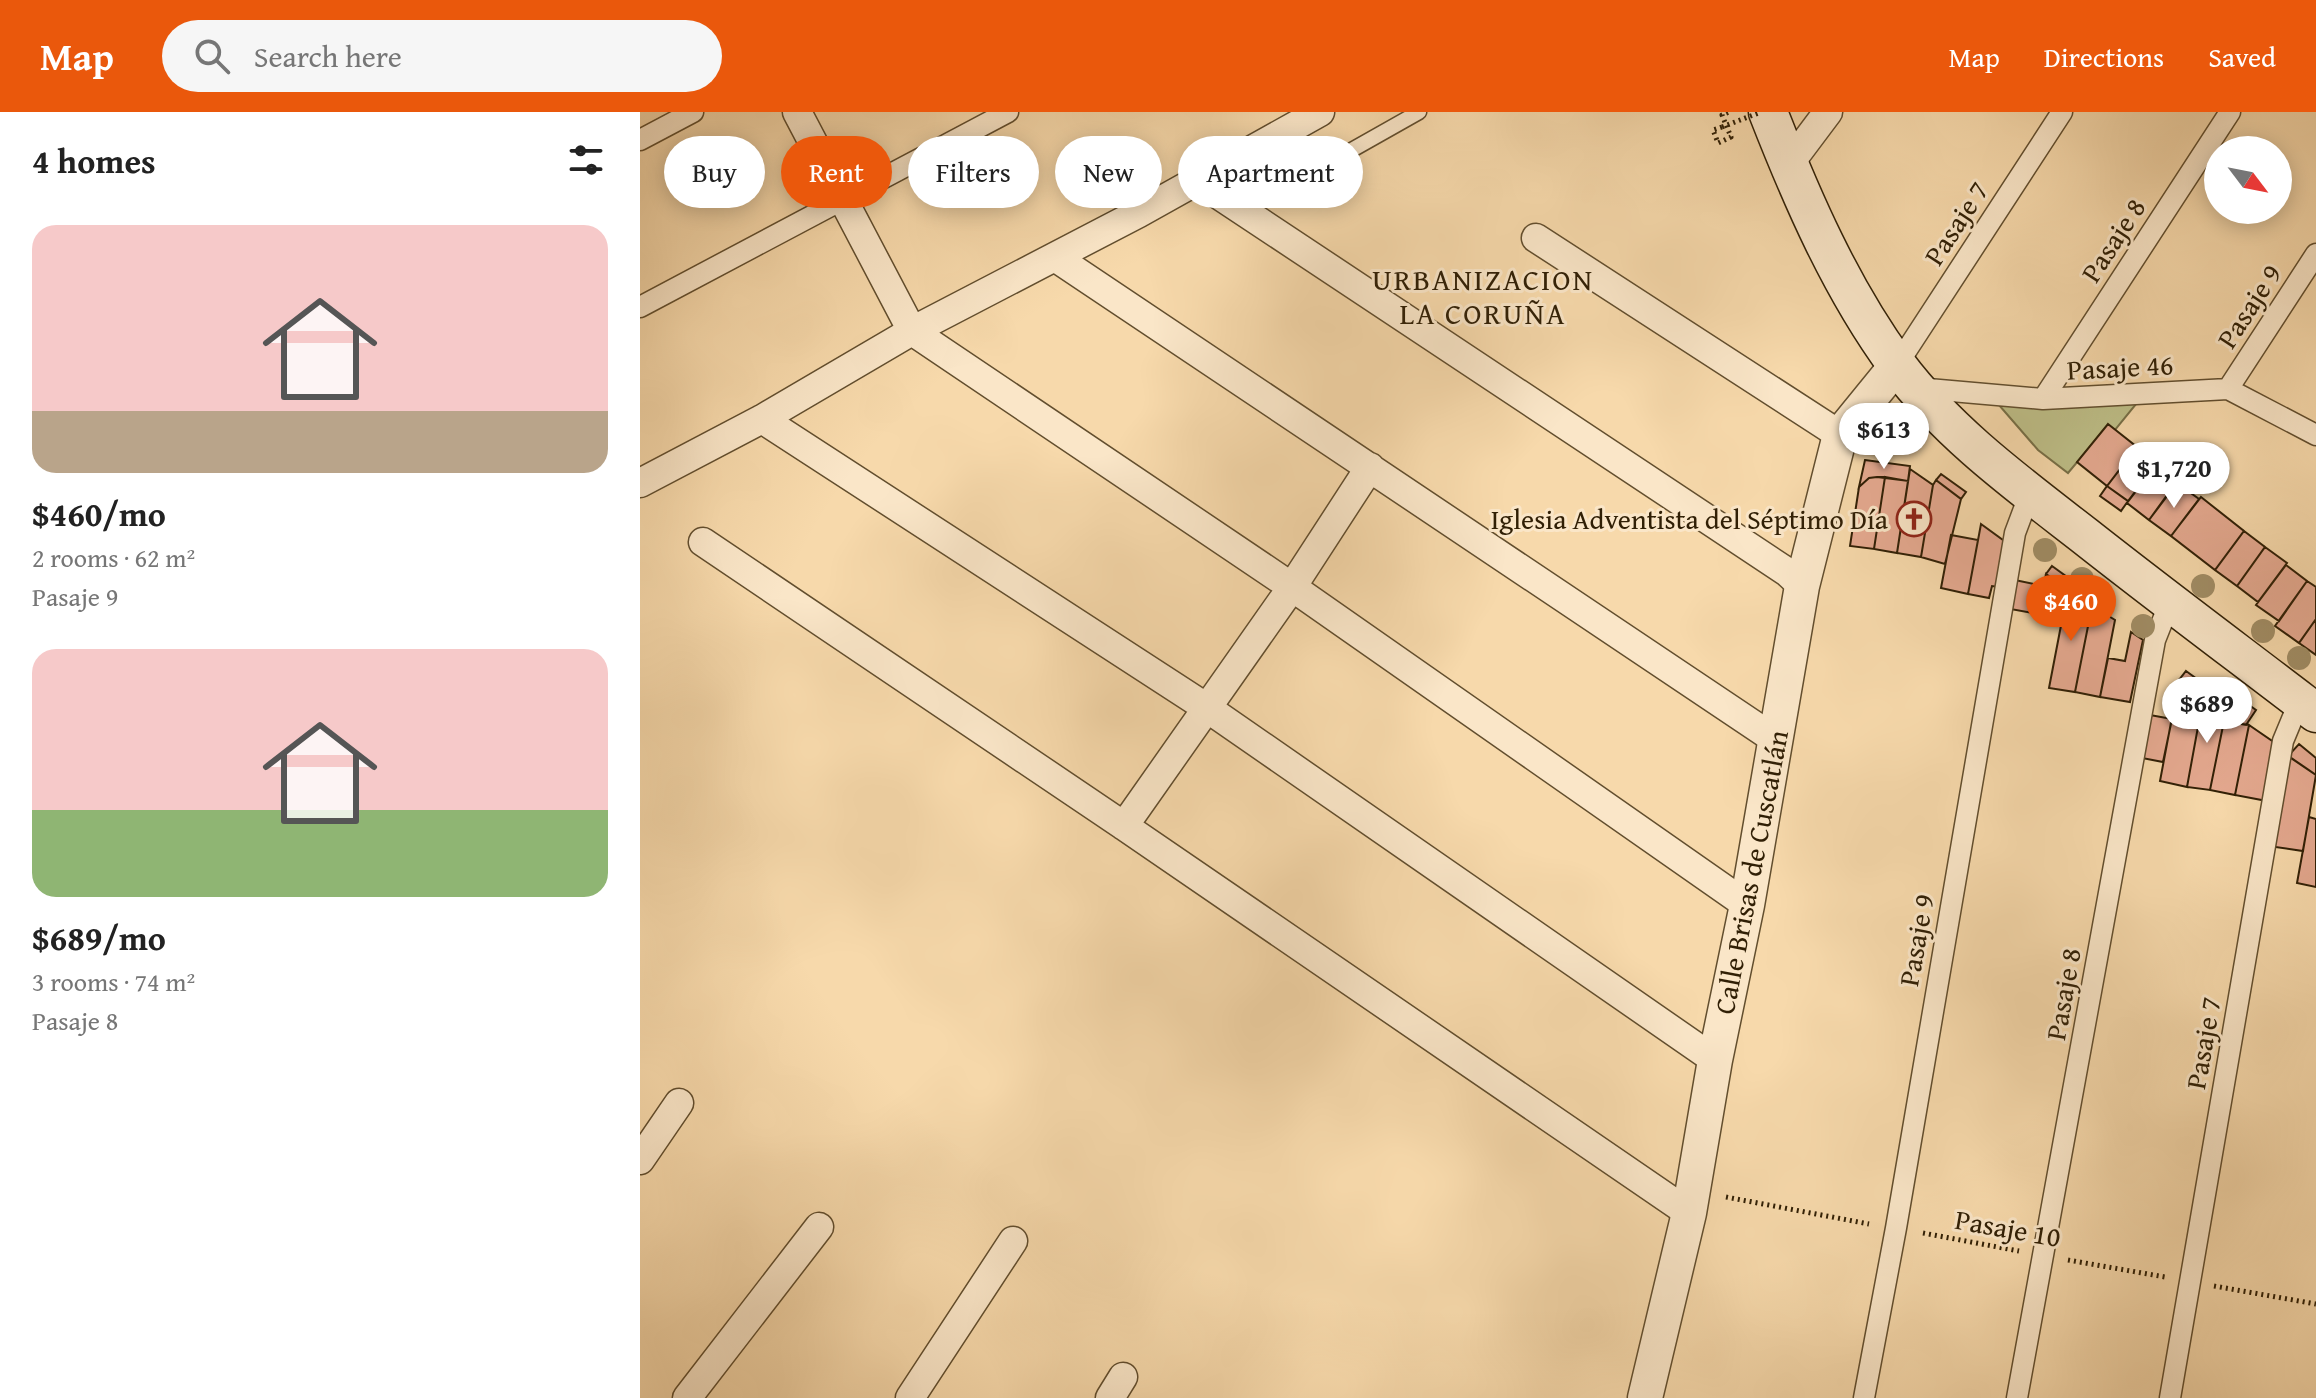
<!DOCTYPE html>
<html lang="en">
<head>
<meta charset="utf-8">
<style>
	body { margin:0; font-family:"Gentium Book Plus",serif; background:#f6f6f6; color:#222; height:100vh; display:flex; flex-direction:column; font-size:30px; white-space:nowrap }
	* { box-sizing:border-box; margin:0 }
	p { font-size:26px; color:#767676 }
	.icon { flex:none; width:44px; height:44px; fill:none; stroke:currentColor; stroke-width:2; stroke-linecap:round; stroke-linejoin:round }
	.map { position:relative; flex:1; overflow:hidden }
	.details { display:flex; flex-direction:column; background:#fff; width:640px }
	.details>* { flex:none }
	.hud { position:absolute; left:24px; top:24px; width:760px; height:72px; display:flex; gap:16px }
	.needle { width:52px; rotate:122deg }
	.controls { position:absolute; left:1564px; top:24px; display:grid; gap:16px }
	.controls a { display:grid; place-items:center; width:88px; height:88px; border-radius:50%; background:#fff; box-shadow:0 4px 20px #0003; font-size:40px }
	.price { position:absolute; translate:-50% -68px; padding:0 18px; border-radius:28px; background:#fff; color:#222; font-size:26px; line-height:52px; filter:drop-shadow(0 2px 4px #0008) }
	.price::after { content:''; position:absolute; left:50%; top:48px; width:24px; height:18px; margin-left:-12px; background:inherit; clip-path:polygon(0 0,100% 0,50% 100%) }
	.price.current { background:#ea580c; color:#fff }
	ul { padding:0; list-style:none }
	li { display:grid; align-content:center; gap:16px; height:424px; padding:0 32px }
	li span { display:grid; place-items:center; height:248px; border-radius:24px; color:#555 }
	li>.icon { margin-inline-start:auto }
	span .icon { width:144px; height:144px; fill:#fffc; stroke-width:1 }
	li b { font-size:34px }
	h2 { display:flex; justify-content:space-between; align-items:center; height:96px; padding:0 32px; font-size:34px }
	.tag { padding:0 28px; border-radius:36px; background:#fff; box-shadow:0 4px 20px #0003; font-size:28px; line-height:72px }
	.tag.current { background:#ea580c; color:#fff }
	header { display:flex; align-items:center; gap:48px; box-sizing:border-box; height:112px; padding:0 40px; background:#ea580c; color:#fff }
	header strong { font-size:38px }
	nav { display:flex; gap:44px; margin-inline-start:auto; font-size:28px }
	.search { width:560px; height:72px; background:#f6f6f6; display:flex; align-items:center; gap:20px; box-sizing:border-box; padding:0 28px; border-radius:44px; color:#767676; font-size:30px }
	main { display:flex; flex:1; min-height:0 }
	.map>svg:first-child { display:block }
</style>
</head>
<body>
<header>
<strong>Map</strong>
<div class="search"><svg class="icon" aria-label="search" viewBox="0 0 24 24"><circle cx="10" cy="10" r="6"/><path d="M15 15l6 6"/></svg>Search here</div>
<nav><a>Map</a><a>Directions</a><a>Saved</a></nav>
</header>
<main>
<section class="details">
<h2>4 homes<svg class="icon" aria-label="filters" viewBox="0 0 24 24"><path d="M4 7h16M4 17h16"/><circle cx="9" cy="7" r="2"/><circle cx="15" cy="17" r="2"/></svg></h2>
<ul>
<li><span style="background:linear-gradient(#f6c9c9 75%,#b9a48a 0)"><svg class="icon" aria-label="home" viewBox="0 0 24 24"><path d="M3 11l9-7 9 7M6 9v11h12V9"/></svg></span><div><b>$460/mo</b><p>2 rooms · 62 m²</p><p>Pasaje 9</p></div></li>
<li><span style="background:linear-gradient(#f6c9c9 65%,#8fb573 0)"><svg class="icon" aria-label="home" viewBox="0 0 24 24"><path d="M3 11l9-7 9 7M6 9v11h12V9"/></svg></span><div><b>$689/mo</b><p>3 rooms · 74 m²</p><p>Pasaje 8</p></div></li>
</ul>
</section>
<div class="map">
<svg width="1676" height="1286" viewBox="0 0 1676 1286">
	<rect width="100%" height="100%" fill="#f7d9ab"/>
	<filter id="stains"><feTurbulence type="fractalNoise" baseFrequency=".0025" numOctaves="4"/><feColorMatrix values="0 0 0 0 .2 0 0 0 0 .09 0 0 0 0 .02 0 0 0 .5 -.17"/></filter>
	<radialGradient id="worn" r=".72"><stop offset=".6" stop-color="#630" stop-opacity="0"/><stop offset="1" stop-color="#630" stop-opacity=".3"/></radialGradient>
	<!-- green -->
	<path fill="#bebf88" stroke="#776f46" stroke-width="2" d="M1352,285L1501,286L1475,318L1468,313L1428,361L1398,338Z"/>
	<!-- building -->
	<path fill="#e5a990" stroke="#301f05" stroke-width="2" d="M1468,312L1497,335L1467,374L1437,350Z
		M1497,335L1517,351L1488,389L1467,374Z
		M1225,348L1270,354L1268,369L1237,365L1229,366L1219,375Z
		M1517,352L1538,368L1509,408L1487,391Z
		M1270,357L1293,373L1281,445L1257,441Z
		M1301,362L1326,380L1321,387L1296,368Z
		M1237,365H1245L1234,437L1210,434L1219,375L1229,366Z
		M1245,365L1268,369L1257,441L1234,437Z
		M1296,368L1321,387L1305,452L1281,445L1293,373Z
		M1537,371L1559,387L1531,424L1509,408Z
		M1467,374L1488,389L1481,399L1460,384Z
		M1561,385L1604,419L1575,458L1531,424Z
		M1341,412L1367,431L1359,475L1352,474L1349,486L1328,482Z
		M1604,419L1625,435L1597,474L1575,458Z
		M1311,423L1338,428L1328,482L1301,476Z
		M1625,435L1647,451L1618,490L1597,474Z
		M1646,453L1667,469L1639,509L1616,493Z
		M1412,454L1434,470L1428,477L1406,462Z
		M1406,462L1428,477L1422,509L1398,502Z
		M1370,467L1403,474L1398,502L1365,496Z
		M1667,469L1676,475V507L1659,531L1635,514Z
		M1428,477L1452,494L1435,580L1409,576Z
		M1452,494L1475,508L1460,585L1435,580Z
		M1676,507V543L1659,531Z
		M1491,520L1503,528L1490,590L1460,585L1468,546L1485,549Z
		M1546,559L1568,575L1564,582L1539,568Z
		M1539,568L1564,582L1547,675L1520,669Z
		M1570,573L1595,593L1589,602L1564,582Z
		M1564,582L1589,602L1584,609L1570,678L1547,675Z
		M1599,586L1616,598L1606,613L1584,609Z
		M1510,603L1532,607L1523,650L1502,646Z
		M1584,609L1609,613L1595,683L1570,678Z
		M1609,613L1638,633L1627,689L1595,683Z
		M1659,632L1676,646V663L1648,644Z
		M1647,643L1676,663L1663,739L1628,734Z
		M1669,705L1676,707V775L1657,771Z"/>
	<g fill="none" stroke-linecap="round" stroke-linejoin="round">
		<!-- service casing -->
		<g stroke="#624e2e" stroke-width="17">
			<path id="service" d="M655,70L779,0"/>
		</g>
		<!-- pedestrian casing -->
		<g stroke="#624e2e" stroke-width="23">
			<path id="pedestrian" d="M0,28L53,0
				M0,195L368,0
				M1257,253L1422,0
				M1277,276L1403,287L1588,277L1676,323
				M1588,277L1676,142
				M1403,287L1590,0
				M1224,1286L1256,1116L1375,421L1390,381
				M1377,1286L1515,528L1530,490
				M1530,1286L1643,629L1660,588"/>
		</g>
		<!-- minor casing -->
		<g stroke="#624e2e" stroke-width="31">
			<path id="minor" d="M157,0L272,219L652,475L1107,793
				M1149,52L1188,0
				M558,69L1147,460L1162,474
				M896,126L1200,323
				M415,145L1136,628
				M122,307L567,596L1075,948
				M0,371L122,307L272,219L499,101L680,0
				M63,430L484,714L1049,1101
				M484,714L652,475L730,355
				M0,1048L39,991
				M47,1286L179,1115
				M270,1286L373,1129
				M470,1286L483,1265"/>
		</g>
		<!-- tertiary casing -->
		<g stroke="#624e2e" stroke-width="37">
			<path id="tertiary" d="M1005,1286L1049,1101L1075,948L1107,793L1162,474L1200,323L1257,253"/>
		</g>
		<!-- secondary casing -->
		<g stroke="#301f05" stroke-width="41">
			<path id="secondary" d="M1128,0C1162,87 1201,177 1257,253C1308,321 1378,372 1445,424C1521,484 1599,542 1676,601"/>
		</g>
		<!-- path -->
		<path stroke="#301f05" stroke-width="5" stroke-dasharray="2 4" stroke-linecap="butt" d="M1082,15L1073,18L1078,31L1091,25L1082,3L1089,0
			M1086,1085L1229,1112
			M1283,1121L1379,1139
			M1428,1148L1525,1165
			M1574,1174L1676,1192"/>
		<!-- service -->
		<use href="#service" stroke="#fae6c8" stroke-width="14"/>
		<!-- pedestrian -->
		<use href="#pedestrian" stroke="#fae6c8" stroke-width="20"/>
		<!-- minor -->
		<use href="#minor" stroke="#fae6c8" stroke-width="28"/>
		<!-- tertiary -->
		<use href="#tertiary" stroke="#fae6c8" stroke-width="34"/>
		<!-- secondary -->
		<use href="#secondary" stroke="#fae6c8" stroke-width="38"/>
		<!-- path-bridge -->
		<path stroke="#301f05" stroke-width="5" stroke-dasharray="2 4" stroke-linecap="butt" d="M1082,15L1121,0"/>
	</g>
	<!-- trees -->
	<g fill="#a18d65">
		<circle cx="1405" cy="438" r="12"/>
		<circle cx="1442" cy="467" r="12"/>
		<circle cx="1563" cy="474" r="12"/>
		<circle cx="1503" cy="514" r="12"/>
		<circle cx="1623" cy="519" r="12"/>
		<circle cx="1659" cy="546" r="12"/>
	</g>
	<!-- icons -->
	<defs>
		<g id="church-ring" transform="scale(1.8)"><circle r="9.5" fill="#fae6c8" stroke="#8f2418" stroke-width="1.5"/><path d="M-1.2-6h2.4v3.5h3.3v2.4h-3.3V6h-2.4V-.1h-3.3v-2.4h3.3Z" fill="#8f2418"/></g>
	</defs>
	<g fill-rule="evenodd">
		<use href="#church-ring" x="1274" y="407"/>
	</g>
	<g text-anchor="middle" stroke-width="6" stroke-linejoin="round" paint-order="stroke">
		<!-- street labels -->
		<g font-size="28" fill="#301f05" stroke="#fae6c8">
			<text transform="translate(1316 111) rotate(-57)" y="10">Pasaje 7</text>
			<text transform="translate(1473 128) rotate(-57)" y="10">Pasaje 8</text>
			<text transform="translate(1609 194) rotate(-57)" y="10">Pasaje 9</text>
			<text transform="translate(1480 255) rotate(-3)" y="10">Pasaje 46</text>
			<text transform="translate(1111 760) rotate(-79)" y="10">Calle Brisas de Cuscatlán</text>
			<text transform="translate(1276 828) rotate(-80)" y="10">Pasaje 9</text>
			<text transform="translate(1423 882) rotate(-80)" y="10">Pasaje 8</text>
			<text transform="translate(1563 931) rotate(-80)" y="10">Pasaje 7</text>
			<text transform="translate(1368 1116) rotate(10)" y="10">Pasaje 10</text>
		</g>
		<!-- poi labels -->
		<g font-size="28" fill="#301f05" stroke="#fae6c8" text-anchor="end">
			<text x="1248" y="417">Iglesia Adventista del Séptimo Día</text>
		</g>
		<!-- neighbourhood labels -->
		<g font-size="30" letter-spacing="2" fill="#301f05" stroke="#fae6c8">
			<text x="843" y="178">URBANIZACION<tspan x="843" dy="34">LA CORUÑA</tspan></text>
		</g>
	</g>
	<rect width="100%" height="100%" filter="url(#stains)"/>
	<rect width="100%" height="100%" fill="url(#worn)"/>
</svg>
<div class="controls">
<a><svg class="needle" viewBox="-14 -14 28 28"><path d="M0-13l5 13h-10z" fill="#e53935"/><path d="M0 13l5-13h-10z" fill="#767676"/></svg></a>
</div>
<b class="price" style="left:1244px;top:359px">$613</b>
<b class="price" style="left:1534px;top:398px">$1,720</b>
<b class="price current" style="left:1431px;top:531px">$460</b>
<b class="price" style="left:1567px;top:633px">$689</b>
<div class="hud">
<a class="tag">Buy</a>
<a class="tag current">Rent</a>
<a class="tag">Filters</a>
<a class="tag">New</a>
<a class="tag">Apartment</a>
</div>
</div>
</main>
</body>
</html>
